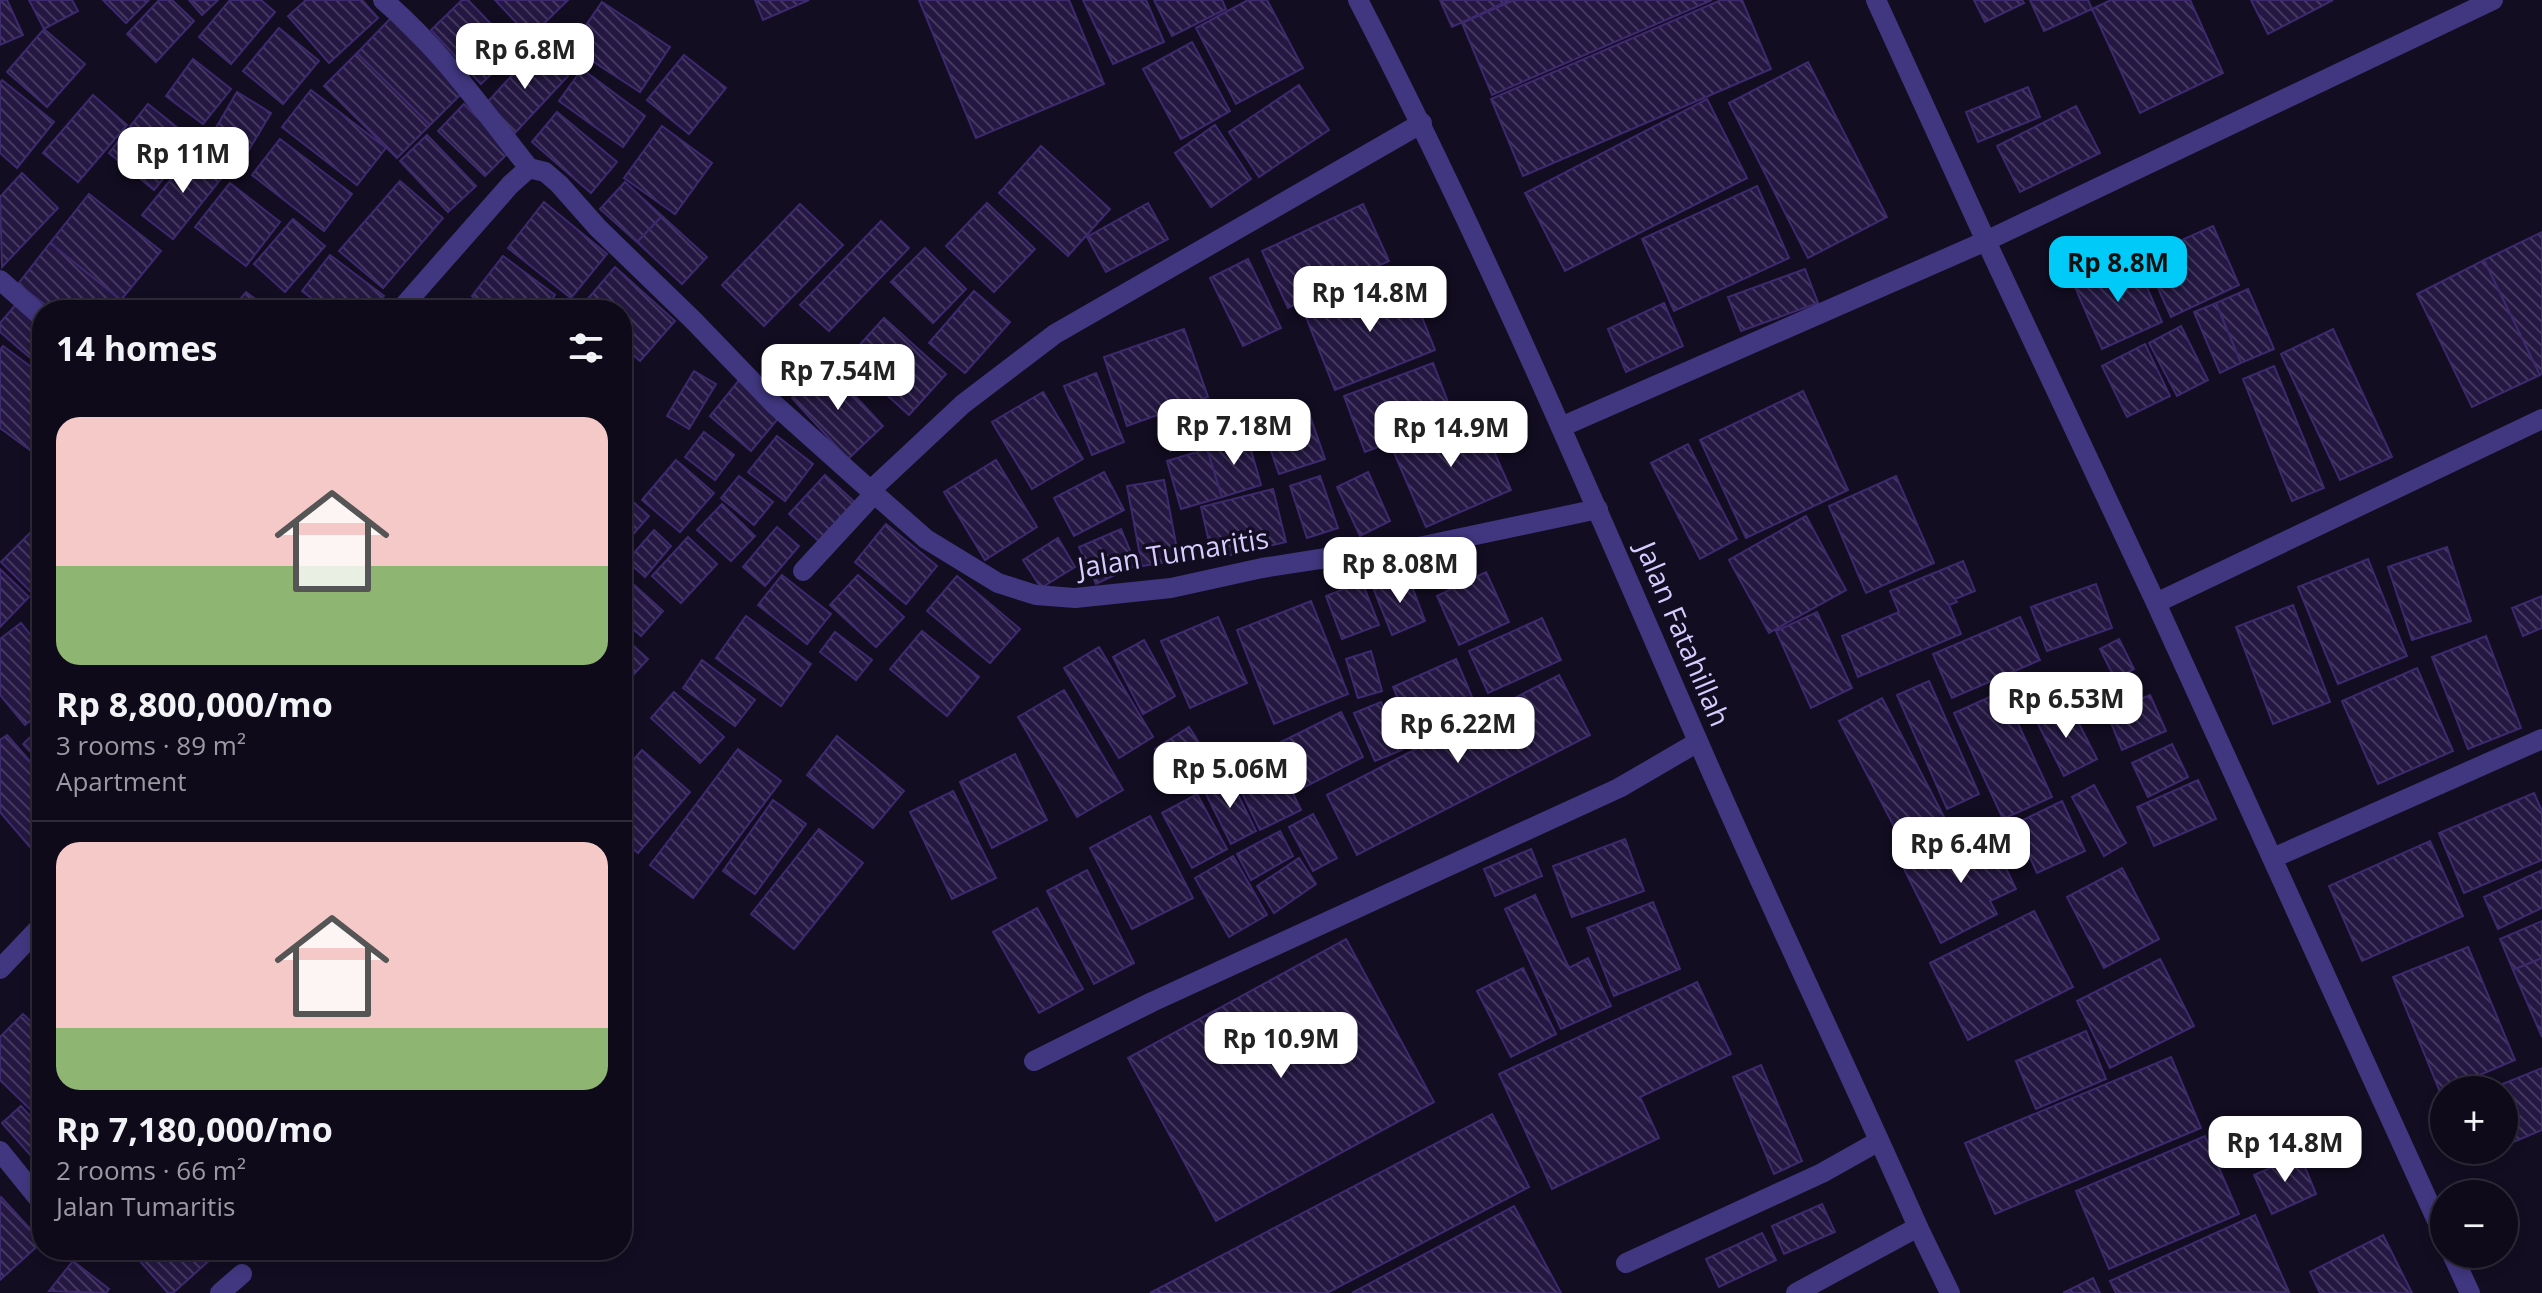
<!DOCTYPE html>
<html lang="en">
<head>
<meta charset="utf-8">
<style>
	body { margin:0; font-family:"Open Sans",sans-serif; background:#1c1826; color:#f1f3f6; height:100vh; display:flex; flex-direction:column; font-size:30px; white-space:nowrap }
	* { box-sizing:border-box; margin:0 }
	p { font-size:26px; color:#9b9aa2 }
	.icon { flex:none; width:44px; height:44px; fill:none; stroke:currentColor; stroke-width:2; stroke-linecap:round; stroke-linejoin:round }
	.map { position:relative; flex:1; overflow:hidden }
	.side { position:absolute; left:32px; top:300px; width:600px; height:960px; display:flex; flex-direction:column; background:#0e0a19; border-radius:32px; box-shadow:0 4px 12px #0003,0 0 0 2px #2e2b38 }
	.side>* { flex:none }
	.controls { position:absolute; left:2430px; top:1076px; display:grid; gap:16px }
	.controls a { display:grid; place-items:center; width:88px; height:88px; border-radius:50%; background:#0e0a19; box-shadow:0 4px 12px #0003,0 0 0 2px #2e2b38; font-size:40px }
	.price { position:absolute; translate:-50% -68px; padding:0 18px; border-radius:16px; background:#fff; color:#222; font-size:26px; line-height:52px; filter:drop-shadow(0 2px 4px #0008) }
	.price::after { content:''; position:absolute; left:50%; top:48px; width:24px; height:18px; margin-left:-12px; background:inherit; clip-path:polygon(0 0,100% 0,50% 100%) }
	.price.on { background:#00caf7; color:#111 }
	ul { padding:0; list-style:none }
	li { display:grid; align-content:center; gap:16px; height:424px; padding:0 24px }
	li+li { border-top:2px solid #2e2b38 }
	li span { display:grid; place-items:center; height:248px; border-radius:24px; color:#555 }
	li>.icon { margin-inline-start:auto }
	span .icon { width:144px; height:144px; fill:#fffc; stroke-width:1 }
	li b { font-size:34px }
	h2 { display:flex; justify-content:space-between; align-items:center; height:96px; padding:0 24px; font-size:34px }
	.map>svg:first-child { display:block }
</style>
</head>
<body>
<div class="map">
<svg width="2542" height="1293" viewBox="0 0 2542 1293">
	<defs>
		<pattern id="building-back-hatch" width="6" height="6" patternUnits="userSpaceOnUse" patternTransform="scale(2)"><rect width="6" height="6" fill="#241842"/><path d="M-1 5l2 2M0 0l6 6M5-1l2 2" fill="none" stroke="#43385e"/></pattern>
	</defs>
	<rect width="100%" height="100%" fill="#120d21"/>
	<!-- building -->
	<path fill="url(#building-back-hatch)" stroke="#3d2a6e" stroke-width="2" d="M0,0H7L23,35L0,45Z
		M29,0H72L78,11L44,29Z
		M103,0H149L126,23Z
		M159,0H172L194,21L156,62L127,34Z
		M189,0H218L202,15Z
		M230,0H261L275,12L231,64L199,37Z
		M306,0H362L378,18L329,63L288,16Z
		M462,0H468L516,50L481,84L431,30Z
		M495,0H568L530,37Z
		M755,0H809L763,20Z
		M919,0H1069L1104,84L976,138Z
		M1083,0H1146L1164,42L1113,64Z
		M1154,0H1222L1226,9L1172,36Z
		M1248,0H1267L1303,68L1236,104L1196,28Z
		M1440,0H1510L1452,27Z
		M1514,0H1712L1492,95L1462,23Z
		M1721,0H1742L1771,69L1523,176L1491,99Z
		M1974,0H2022L2024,3L1985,22Z
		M2030,0H2088L2092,9L2044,31Z
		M2111,0H2190L2223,73L2140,113L2092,9Z
		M2251,0H2333L2268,34Z
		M602,2L670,47L640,92L571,47Z
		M393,16L467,88L430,125L357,53Z
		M279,28L319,61L283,104L243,71Z
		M44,29L85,64L47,107L7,72Z
		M1192,42L1230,111L1181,139L1143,69Z
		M537,48L568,76L513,135L483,107Z
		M357,53L430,125L397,158L324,86Z
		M684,55L726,88L689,134L647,100Z
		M193,59L231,89L203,124L166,96Z
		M1808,62L1887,217L1808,258L1729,103Z
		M582,69L645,116L623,147L559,101Z
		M2,80L54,122L17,168L0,153V83Z
		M1299,85L1329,130L1259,177L1229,132Z
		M2028,87L2040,117L1978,142L1966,112Z
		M311,90L386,148L357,185L282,127Z
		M237,92L271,113L241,163L207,143Z
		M93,95L127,125L78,182L43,153Z
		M1707,99L1747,178L1565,271L1525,193Z
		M148,104L194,141L154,190L109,153Z
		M464,104L511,150L485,176L438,131Z
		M2076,106L2100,153L2020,192L1997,146Z
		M557,112L617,162L591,193L532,142Z
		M1215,125L1251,179L1211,207L1175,153Z
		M662,126L712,163L675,214L624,178Z
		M427,135L476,186L448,212L400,161Z
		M280,139L352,194L324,231L252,175Z
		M1041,146L1110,209L1068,256L999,193Z
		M194,151L224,175L173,239L142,215Z
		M22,173L58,208L2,267L0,197Z
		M400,181L443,218L383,288L339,251Z
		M625,182L662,216L637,242L600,209Z
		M230,183L280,222L246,266L195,227Z
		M1757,186L1789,258L1674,311L1642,239Z
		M89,194L161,251L121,300L50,243Z
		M544,202L607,254L571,298L508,248Z
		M987,203L1035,249L994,292L946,246Z
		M1148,203L1168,239L1106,272L1087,237Z
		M800,204L843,245L764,326L722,285Z
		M1363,204L1389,261L1288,308L1262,251Z
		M662,216L707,257L682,284L637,242Z
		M293,219L325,246L285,292L254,264Z
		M881,221L909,248L829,331L800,305Z
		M2213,226L2239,285L2171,317L2144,257Z
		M2542,232V374L2540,375L2484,260Z
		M50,243L121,300L114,310H52L18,284Z
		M925,248L966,289L933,323L891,282Z
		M330,255L384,296L373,310H327L302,291Z
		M503,256L555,295L544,310H491L472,296Z
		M1248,259L1281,328L1243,346L1210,278Z
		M2135,260L2162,322L2102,349L2075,287Z
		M2484,260L2540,375L2472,407L2417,294Z
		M615,267L675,321L640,361L622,345V310H582L580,308Z
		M1805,269L1818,303L1741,331L1728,297Z
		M1406,277L1435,350L1335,390L1306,317Z
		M2248,289L2274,349L2241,363L2216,303Z
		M974,291L1010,322L965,373L929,343Z
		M246,292L270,310H231Z
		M18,302L42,322V368L0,332V323Z
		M1664,303L1683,346L1626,372L1608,329Z
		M2216,303L2241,363L2220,373L2194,312Z
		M884,318L946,374L909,415L847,359Z
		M2181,326L2208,380L2177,396L2149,343Z
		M1184,329L1208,397L1127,426L1104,357Z
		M2333,329L2392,457L2340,480L2281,354Z
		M2145,344L2170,396L2127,417L2102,366Z
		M3,346L42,375V459L0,428V350Z
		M1433,363L1454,418L1365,452L1344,396Z
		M827,366L883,426L848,459L792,398Z
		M2274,366L2324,488L2292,501L2243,379Z
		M694,371L716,384L689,429L667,416Z
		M1096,373L1124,442L1092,455L1064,386Z
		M740,379L782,414L751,451L710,416Z
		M1803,391L1848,490L1746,538L1700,440Z
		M1043,392L1083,459L1032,489L992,422Z
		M1223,407L1230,432L1170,451L1163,427Z
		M1476,411L1511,490L1426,527L1392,448Z
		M1309,413L1325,459L1279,474L1263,428Z
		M704,432L734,455L715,480L685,457Z
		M777,436L813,464L785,501L748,472Z
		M1247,436L1261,485L1222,497L1207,449Z
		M1688,444L1737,539L1700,559L1651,463Z
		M1207,449L1222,497L1181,509L1167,461Z
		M676,460L714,493L680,532L642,500Z
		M996,460L1037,527L985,560L944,492Z
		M1104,472L1124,510L1074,536L1054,498Z
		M1368,472L1390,521L1360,536L1337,487Z
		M825,475L859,506L822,544L789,514Z
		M739,476L773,502L754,525L721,498Z
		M1320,476L1338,528L1307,538L1290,486Z
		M1896,476L1934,563L1866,593L1829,506Z
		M1164,480L1179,560L1142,566L1127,486Z
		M1273,489L1286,542L1213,559L1201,507Z
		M622,492L649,516L622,547Z
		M722,504L755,536L731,561L697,530Z
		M1806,516L1846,590L1769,633L1729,560Z
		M886,524L937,566L906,604L855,562Z
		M777,527L799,546L765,586L743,567Z
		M1121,529L1136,565L1096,584L1079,547Z
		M654,530L671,546L645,577L627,561Z
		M32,531L42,541V603L1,562Z
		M688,537L717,564L681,603L652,576Z
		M1058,538L1075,567L1041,588L1023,560Z
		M2447,547L2471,621L2412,640L2388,567Z
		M2368,559L2407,656L2338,684L2298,587Z
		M1963,561L1975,591L1955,599L1957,602L1949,605L1961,634L1858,677L1842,636L1899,612L1890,591Z
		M0,569L29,597L0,627Z
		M1486,572L1509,622L1459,645L1437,596Z
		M622,574L663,611L641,636L622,619Z
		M782,575L831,614L807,644L758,605Z
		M858,575L904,617L876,647L830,605Z
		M957,576L1020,629L990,663L927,611Z
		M1408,576L1425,621L1392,635L1374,590Z
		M1362,582L1379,625L1342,639L1326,596Z
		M2096,584L2112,628L2047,651L2031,607Z
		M2542,596V628L2523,636L2512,608Z
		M1311,601L1348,694L1274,724L1237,630Z
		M2293,605L2330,702L2273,724L2236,627Z
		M1817,612L1852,688L1811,708L1776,631Z
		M746,616L811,664L781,706L716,658Z
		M1218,617L1247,683L1190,708L1161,641Z
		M2020,617L2040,660L1952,698L1933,654Z
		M1542,618L1561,660L1488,693L1469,651Z
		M21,623L42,649V711L25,725L0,695V639Z
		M922,631L979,677L947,716L890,669Z
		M835,632L872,660L856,680L820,652Z
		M2486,636L2521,728L2468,749L2432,657Z
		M626,639L648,659L622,687V644Z
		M2119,639L2134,669L2115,679L2100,649Z
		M1144,640L1175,696L1143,714L1113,657Z
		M1099,647L1153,737L1119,758L1064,668Z
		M1371,651L1382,691L1358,698L1346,659Z
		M1456,659L1475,704L1412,731L1393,687Z
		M702,660L755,700L735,726L683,688Z
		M2417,668L2453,751L2378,784L2342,701Z
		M1559,675L1590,735L1357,855L1327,795Z
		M1929,681L1979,794L1947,809L1897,695Z
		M1064,690L1123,790L1077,817L1018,717Z
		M2003,691L2052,797L2003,819L1954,713Z
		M674,692L724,737L700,763L651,718Z
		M2150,695L2166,731L2122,750L2107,713Z
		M1882,698L1954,836L1911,859L1839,721Z
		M1381,702L1402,750L1375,761L1354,713Z
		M2069,704L2097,759L2064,776L2036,720Z
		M1341,712L1363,757L1301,789L1279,743Z
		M42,726V764L23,744Z
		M1189,727L1210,760L1176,781L1155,749Z
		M7,735L42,775L41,860L0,812V740Z
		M837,736L904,791L873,828L807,775Z
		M2172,744L2188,777L2148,797L2132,763Z
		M738,749L781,781L693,898L650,865Z
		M642,750L690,792L638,853L622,839V773Z
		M1273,752L1301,810L1260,830L1232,772Z
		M1015,754L1047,820L992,848L960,782Z
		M1228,775L1256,831L1231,844L1203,788Z
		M2198,780L2216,819L2154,846L2137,807Z
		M2094,785L2126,843L2104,856L2072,797Z
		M953,791L996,878L952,899L910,812Z
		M2534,793L2542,811V860L2464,893L2439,833Z
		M1197,794L1227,849L1192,868L1162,813Z
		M773,800L806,824L755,894L723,871Z
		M2062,801L2085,851L2037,873L2015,824Z
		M1313,814L1337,858L1313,871L1289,827Z
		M1150,816L1193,898L1132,929L1090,848Z
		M819,829L863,863L794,949L751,914Z
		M1987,829L2016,889L1990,901L1997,914L1941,943L1904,869Z
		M1280,831L1293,856L1251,880L1237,854Z
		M1625,839L1644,891L1572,917L1553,866Z
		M2430,841L2463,916L2362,961L2329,886Z
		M1531,849L1542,876L1495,896L1484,869Z
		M1233,856L1267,915L1229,937L1195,878Z
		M1299,858L1316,884L1274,913L1257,886Z
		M2122,868L2159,939L2104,968L2067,897Z
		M1087,870L1134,963L1094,984L1047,891Z
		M2542,870V908L2498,929L2484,897Z
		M1535,895L1569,968L1588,958L1611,1006L1561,1029L1505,909Z
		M1653,902L1680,969L1614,996L1587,928Z
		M1037,908L1083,989L1039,1013L993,932Z
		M2034,911L2073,987L1968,1040L1930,963Z
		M2542,921V958L2513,970L2500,939Z
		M1346,939L1434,1102L1216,1221L1128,1058Z
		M2468,947L2515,1060L2440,1092L2393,977Z
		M2542,958V1037L2513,970Z
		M2160,959L2194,1026L2110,1068L2077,1001Z
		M1523,968L1556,1034L1511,1057L1477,991Z
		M1697,982L1731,1054L1640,1097L1659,1138L1552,1189L1499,1074Z
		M23,1014L42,1032V1121L0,1080V1037Z
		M2086,1031L2106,1079L2036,1109L2016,1061Z
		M2171,1057L2201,1128L1995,1214L1965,1143Z
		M1761,1065L1802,1161L1774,1174L1733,1077Z
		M2542,1068V1130L2504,1146V1090H2488Z
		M21,1106L42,1129V1150L33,1158L2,1123Z
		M1492,1114L1529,1187L1327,1293H1150Z
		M2205,1136L2239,1214L2109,1269L2076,1191Z
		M2458,1150H2493L2463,1162Z
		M2300,1155L2316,1194L2272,1214L2254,1175Z
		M1,1197L42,1242L0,1280V1198Z
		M1822,1204L1835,1232L1784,1254L1772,1226Z
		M1514,1206L1561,1293H1352Z
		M2255,1215L2289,1292L2116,1293L2110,1281Z
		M1762,1233L1776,1260L1719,1287L1706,1259Z
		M2383,1235L2412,1293H2320L2310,1272Z
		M148,1250H221L173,1293H168L138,1259Z
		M73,1261L109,1289L106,1293L49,1291Z
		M2093,1278L2100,1293H2063Z"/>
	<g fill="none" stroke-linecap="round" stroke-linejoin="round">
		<!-- service -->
		<path stroke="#403780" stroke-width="20" d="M1626,1263L1822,1173L1879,1141
			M1796,1293L1918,1227"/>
		<!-- minor -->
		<path stroke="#403780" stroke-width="20" d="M383,0C441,49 482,109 529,168
			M1876,0L1986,241L2156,603L2444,1236
			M0,280L42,317
			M400,310L510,185L529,168L545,172L559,184L598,228L693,320L775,405L861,482L926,539L998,583L1036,595L1075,598L1171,588L1262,568L1326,558L1395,552L1598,509
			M1561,427L1986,241L2493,0
			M871,490L963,404L1055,334L1422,123
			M803,571L874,494
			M2156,603L2542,419
			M2273,858L2542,739
			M0,969L42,925
			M1034,1061L1152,1002L1619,788L1698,742
			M0,1151L42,1203
			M2452,1254L2470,1293
			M220,1293L242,1274"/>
		<!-- tertiary -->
		<path stroke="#403780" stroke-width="20" d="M1358,0C1483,241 1589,491 1697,739C1768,903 1846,1064 1918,1227L1950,1293"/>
	</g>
	<g text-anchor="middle" stroke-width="7" stroke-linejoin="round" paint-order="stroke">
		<!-- street labels -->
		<g font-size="28" fill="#d6ccff" stroke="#120d21">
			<text transform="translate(1173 553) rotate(-9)" y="10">Jalan Tumaritis</text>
			<text transform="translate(1683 634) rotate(67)" y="10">Jalan Fatahillah</text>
		</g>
	</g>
</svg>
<div class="controls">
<a>+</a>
<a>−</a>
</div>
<b class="price" style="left:525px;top:91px">Rp 6.8M</b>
<b class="price" style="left:183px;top:195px">Rp 11M</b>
<b class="price on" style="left:2118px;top:304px">Rp 8.8M</b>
<b class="price" style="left:1370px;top:334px">Rp 14.8M</b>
<b class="price" style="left:838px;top:412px">Rp 7.54M</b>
<b class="price" style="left:1234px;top:467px">Rp 7.18M</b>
<b class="price" style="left:1451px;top:469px">Rp 14.9M</b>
<b class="price" style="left:1400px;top:605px">Rp 8.08M</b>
<b class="price" style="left:2066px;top:740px">Rp 6.53M</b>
<b class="price" style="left:1458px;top:765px">Rp 6.22M</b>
<b class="price" style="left:1230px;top:810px">Rp 5.06M</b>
<b class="price" style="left:1961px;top:885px">Rp 6.4M</b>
<b class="price" style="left:1281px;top:1080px">Rp 10.9M</b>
<b class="price" style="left:2285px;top:1184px">Rp 14.8M</b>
<section class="side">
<h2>14 homes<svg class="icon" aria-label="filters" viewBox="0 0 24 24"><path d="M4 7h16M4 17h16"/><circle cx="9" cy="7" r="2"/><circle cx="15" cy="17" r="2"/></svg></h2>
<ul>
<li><span style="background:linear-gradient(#f6c9c9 60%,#8fb573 0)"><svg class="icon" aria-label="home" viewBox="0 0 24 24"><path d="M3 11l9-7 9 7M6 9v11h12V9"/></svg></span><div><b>Rp 8,800,000/mo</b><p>3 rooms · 89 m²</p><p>Apartment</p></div></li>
<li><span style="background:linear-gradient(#f6c9c9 75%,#8fb573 0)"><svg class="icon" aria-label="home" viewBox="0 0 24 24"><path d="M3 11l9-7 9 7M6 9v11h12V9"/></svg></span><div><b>Rp 7,180,000/mo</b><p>2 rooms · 66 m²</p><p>Jalan Tumaritis</p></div></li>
</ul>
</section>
</div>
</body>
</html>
